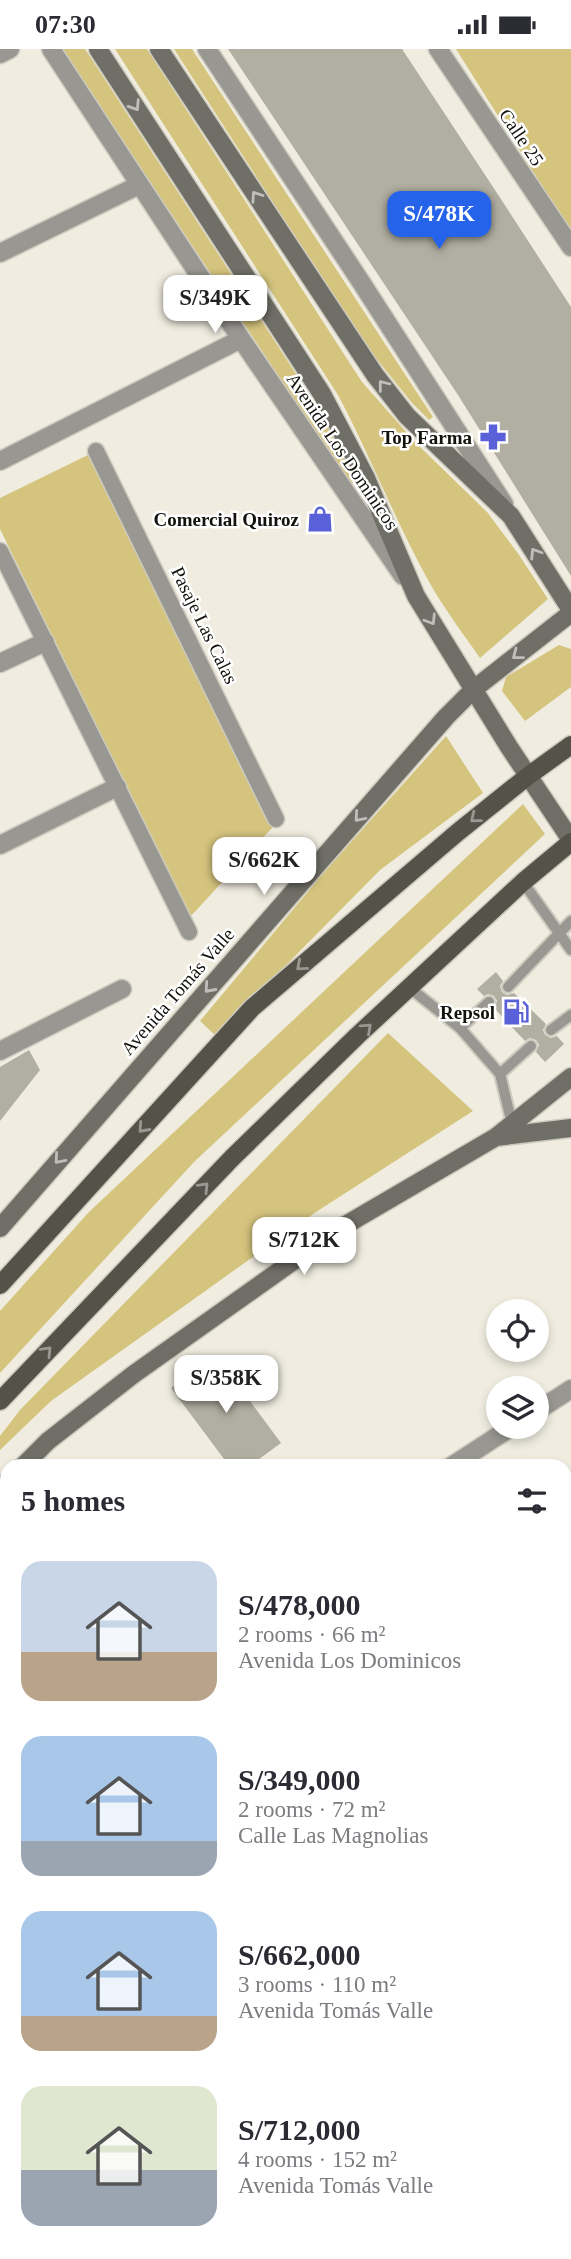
<!DOCTYPE html>
<html lang="en">
<head>
<meta charset="utf-8">
<style>
	body { margin:0; font-family:"Times New Roman",serif; background:#f7f7f7; color:#2b2b33; height:100vh; display:flex; flex-direction:column; font-size:26px; white-space:nowrap }
	* { box-sizing:border-box; margin:0 }
	p { font-size:23px; color:#7c7c81 }
	.icon { flex:none; width:38px; height:38px; fill:none; stroke:currentColor; stroke-width:2; stroke-linecap:round; stroke-linejoin:round }
	.map { position:relative; flex:1; overflow:hidden }
	.details { position:absolute; left:0px; top:1410px; width:572px; height:800px; display:flex; flex-direction:column; background:#fff; border-radius:21px 21px 0 0; box-shadow:0 4px 10px #0003 }
	.details>* { flex:none }
	.buttons { position:absolute; left:486px; top:1250px; display:grid; gap:14px }
	.buttons a { display:grid; place-items:center; width:63px; height:63px; border-radius:50%; background:#fff; box-shadow:0 4px 10px #0003; font-size:35px }
	.price { position:absolute; translate:-50% -60px; padding:0 16px; border-radius:14px; background:#fff; color:#222; font-size:23px; line-height:46px; filter:drop-shadow(0 2px 4px #0008) }
	.price::after { content:''; position:absolute; left:50%; top:42px; width:21px; height:16px; margin-left:-10px; background:inherit; clip-path:polygon(0 0,100% 0,50% 100%) }
	.price.on { background:#2563eb; color:#fff }
	ul { padding:0; list-style:none }
	li { display:flex; align-items:center; gap:21px; height:175px; padding:0 21px }
	li span { display:grid; place-items:center; flex:none; width:196px; height:140px; border-radius:21px; color:#555 }
	li>.icon { margin-inline-start:auto }
	span .icon { width:84px; height:84px; fill:#fffc; stroke-width:1 }
	li b { font-size:30px }
	h2 { display:flex; justify-content:space-between; align-items:center; height:84px; padding:0 21px; font-size:30px }
	.status { display:flex; justify-content:space-between; align-items:center; height:49px; padding:0 35px; background:#fff; direction:ltr }
	.status svg { height:19px; fill:currentColor }
	.map>svg:first-child { display:block }
</style>
</head>
<body>
<div class="status"><b>07:30</b><svg viewBox="0 0 49 12"><path d="M0 12V9h3v3zM5 12V6h3v6zM10 12V3h3v9zM15 12V0h3v12zM26 1h20v11H26zM47 4h2v5h-2z"/></svg></div>
<div class="map">
<svg width="571" height="2210" viewBox="0 0 571 2210">
	<rect width="100%" height="100%" fill="#f0ede0"/>
	<!-- built -->
	<path fill="#e6e2cd" d="M268,2203H375L366,2210H272Z"/>
	<!-- green -->
	<path fill="#d5c47e" d="M62,0H85L320,362L356,434L350,435Z
		M115,0H147L362,333L416,394L487,463L517,503L548,550L480,609C462,583 442,557 427,529C394,469 370,406 338,346Z
		M174,0H192L433,368L429,371L412,354L363,293Z
		M456,0H571V183Z
		M90,405L273,778L190,868L0,480V449Z
		M559,596L571,600V638L525,672L502,642L506,628Z
		M446,687L483,744L380,821L216,987L200,972L326,821Z
		M523,755L545,785L194,1113L0,1324V1262L89,1163Z
		M388,984L473,1062L316,1163L51,1352L0,1401V1387L20,1361Z
		M571,1585V2113L565,2116V1589Z"/>
	<!-- building -->
	<path fill="#b1aea2" d="M228,0H402L495,141L571,258V527L458,346Z
		M496,923L503,932L500,937L502,943L507,946L514,944L546,975L543,981L545,986L551,989L557,987L564,995L545,1013L536,1003L539,996L536,991L530,989L525,992L494,959L497,952L494,947L488,945L484,947L477,940Z
		M29,1001L40,1021L0,1072V1018Z
		M216,1306L281,1394L248,1418H230L171,1339Z"/>
	<g fill="none" stroke-linecap="round" stroke-linejoin="round">
		<!-- service casing -->
		<g stroke="#cdcabe" stroke-width="14">
			<path id="service" d="M523,833L571,901
				M508,938L571,872
				M410,939L460,979L500,1025
				M460,979L489,953
				M551,981L571,966
				M512,1075L500,1025L531,997"/>
		</g>
		<!-- pedestrian casing -->
		<g stroke="#cdcabe" stroke-width="19">
			<path id="pedestrian" d="M96,402L276,770
				M0,502L189,883
				M386,2210L397,2203"/>
		</g>
		<!-- minor casing -->
		<g stroke="#cdcabe" stroke-width="21">
			<path id="minor" d="M438,0L571,198
				M0,5L10,0
				M0,204L139,136
				M0,412L241,290
				M0,614L45,593
				M0,796L117,738
				M0,1002L122,940
				M537,1362L571,1340
				M450,1418L513,1377
				M565,1568L571,1564
				M0,1673L7,1679
				M0,1800L7,1792
				M0,1947L7,1953
				M0,2099L7,2092
				M565,2141L571,2137
				M240,2203L245,2210
				M490,2203L494,2210"/>
		</g>
		<!-- tertiary casing -->
		<g stroke="#cdcabe" stroke-width="21">
			<path id="tertiary" d="M51,0L241,290L403,527
				M207,0L361,233L504,455"/>
		</g>
		<!-- secondary casing -->
		<g stroke="#cdcabe" stroke-width="21">
			<path id="secondary" d="M98,0L322,345L366,429L416,547L509,698L571,791
				M159,0L375,326L407,367L511,467L571,561
				M496,1088L571,1079
				M0,1179L446,668L474,640L571,564
				M22,1418L48,1392L134,1325L337,1181L496,1088L571,1028
				M0,1440L7,1433"/>
		</g>
		<!-- primary casing -->
		<g stroke="#cdcabe" stroke-width="21">
			<path id="primary" d="M0,1236L252,959L458,783L528,727L571,696
				M0,1352L232,1109L357,987L523,833L571,793"/>
		</g>
		<!-- service -->
		<use href="#service" stroke="#999792" stroke-width="10"/>
		<!-- pedestrian -->
		<use href="#pedestrian" stroke="#999792" stroke-width="16"/>
		<!-- minor -->
		<use href="#minor" stroke="#999792" stroke-width="18"/>
		<!-- tertiary -->
		<use href="#tertiary" stroke="#999792" stroke-width="18"/>
		<!-- secondary -->
		<use href="#secondary" stroke="#706f67" stroke-width="18"/>
		<!-- primary -->
		<use href="#primary" stroke="#545249" stroke-width="18"/>
	</g>
	<!-- one-way arrows -->
	<defs><path id="oneway-chevron" d="M-2-3.5L2.5 0L-2 3.5" fill="none" stroke-width="1.6" stroke-linecap="round" stroke-linejoin="round" transform="scale(1.75)"/></defs>
	<g stroke="#bfbebb">
		<use href="#oneway-chevron" transform="translate(135 57) rotate(57)"/>
		<use href="#oneway-chevron" transform="translate(256 147) rotate(-124)"/>
		<use href="#oneway-chevron" transform="translate(383 336) rotate(-128)"/>
		<use href="#oneway-chevron" transform="translate(535 504) rotate(-122)"/>
		<use href="#oneway-chevron" transform="translate(431 571) rotate(58)"/>
		<use href="#oneway-chevron" transform="translate(517 606) rotate(142)"/>
		<use href="#oneway-chevron" transform="translate(359 768) rotate(131)"/>
		<use href="#oneway-chevron" transform="translate(209 939) rotate(132)"/>
		<use href="#oneway-chevron" transform="translate(59 1110) rotate(131)"/>
	</g>
	<g stroke="#989792">
		<use href="#oneway-chevron" transform="translate(475 769) rotate(141)"/>
		<use href="#oneway-chevron" transform="translate(301 917) rotate(139)"/>
		<use href="#oneway-chevron" transform="translate(367 979) rotate(-42)"/>
		<use href="#oneway-chevron" transform="translate(143 1079) rotate(132)"/>
		<use href="#oneway-chevron" transform="translate(204 1138) rotate(-46)"/>
		<use href="#oneway-chevron" transform="translate(47 1302) rotate(-46)"/>
	</g>
	<!-- icons -->
	<defs>
		<g id="pharmacy-bare" transform="scale(2.1)"><path d="M-2-6h4v4h4v4h-4v4h-4v-4h-4v-4h4Z" fill="#5a60d8" stroke="#fff" stroke-width="2.5" paint-order="stroke"/></g>
		<g id="shop-bare" transform="scale(2.1)"><path d="M-5-2.5h2.3a2.7 3.5 0 0 1 5.4 0H5L5.5 6h-11ZM-1.5-2.5h3a1.5 2.3 0 0 0-3 0Z" fill="#5a60d8" stroke="#fff" stroke-width="2.5" paint-order="stroke"/></g>
		<g id="fuel-bare" transform="scale(2.1)"><path d="M-5.5-6h7V0h2V4h1.3V-2.5L3-4.5l.8-.8L6-3V5H2.5V1h-1V6h-7ZM-4.2-4.7v3.2H.2V-4.7Z" fill="#5a60d8" stroke="#fff" stroke-width="2.5" paint-order="stroke"/></g>
	</defs>
	<g fill-rule="evenodd">
		<use href="#pharmacy-bare" x="493" y="388"/>
		<use href="#shop-bare" x="320" y="470"/>
		<use href="#fuel-bare" x="516" y="963"/>
	</g>
	<g text-anchor="middle" stroke-width="5" stroke-linejoin="round" paint-order="stroke">
		<!-- street labels -->
		<g font-size="19" fill="#13120e" stroke="#fff">
			<text transform="translate(522 88) rotate(56)" y="7">Calle 25</text>
			<text transform="translate(343 402) rotate(56)" y="7">Avenida Los Dominicos</text>
			<text transform="translate(205 576) rotate(64)" y="7">Pasaje Las Calas</text>
			<text transform="translate(177 942) rotate(-49)" y="7">Avenida Tomás Valle</text>
		</g>
		<!-- poi labels -->
		<g font-size="19" font-weight="bold" fill="#13120e" stroke="#fff" text-anchor="end">
			<text x="472" y="395">Top Farma</text>
			<text x="299" y="477">Comercial Quiroz</text>
			<text x="495" y="970">Repsol</text>
		</g>
	</g>
</svg>
<div class="buttons">
<a><svg class="icon" aria-label="locate" viewBox="0 0 24 24"><circle cx="12" cy="12" r="6"/><path d="M12 2v4M12 18v4M2 12h4M18 12h4"/></svg></a>
<a><svg class="icon" aria-label="layers" viewBox="0 0 24 24"><path d="M12 4l9 5-9 5-9-5zM3 14l9 5 9-5"/></svg></a>
</div>
<b class="price on" style="left:439px;top:202px">S/478K</b>
<b class="price" style="left:215px;top:286px">S/349K</b>
<b class="price" style="left:264px;top:848px">S/662K</b>
<b class="price" style="left:304px;top:1228px">S/712K</b>
<b class="price" style="left:226px;top:1366px">S/358K</b>
<section class="details">
<h2>5 homes<svg class="icon" aria-label="filters" viewBox="0 0 24 24"><path d="M4 7h16M4 17h16"/><circle cx="9" cy="7" r="2"/><circle cx="15" cy="17" r="2"/></svg></h2>
<ul>
<li><span style="background:linear-gradient(#c9d6e8 65%,#b9a48a 0)"><svg class="icon" aria-label="home" viewBox="0 0 24 24"><path d="M3 11l9-7 9 7M6 9v11h12V9"/></svg></span><div><b>S/478,000</b><p>2 rooms · 66 m²</p><p>Avenida Los Dominicos</p></div></li>
<li><span style="background:linear-gradient(#a9c7e8 75%,#9aa5b1 0)"><svg class="icon" aria-label="home" viewBox="0 0 24 24"><path d="M3 11l9-7 9 7M6 9v11h12V9"/></svg></span><div><b>S/349,000</b><p>2 rooms · 72 m²</p><p>Calle Las Magnolias</p></div></li>
<li><span style="background:linear-gradient(#a9c7e8 75%,#b9a48a 0)"><svg class="icon" aria-label="home" viewBox="0 0 24 24"><path d="M3 11l9-7 9 7M6 9v11h12V9"/></svg></span><div><b>S/662,000</b><p>3 rooms · 110 m²</p><p>Avenida Tomás Valle</p></div></li>
<li><span style="background:linear-gradient(#dfe7d0 60%,#9aa5b1 0)"><svg class="icon" aria-label="home" viewBox="0 0 24 24"><path d="M3 11l9-7 9 7M6 9v11h12V9"/></svg></span><div><b>S/712,000</b><p>4 rooms · 152 m²</p><p>Avenida Tomás Valle</p></div></li>
</ul>
</section>
</div>
</body>
</html>
